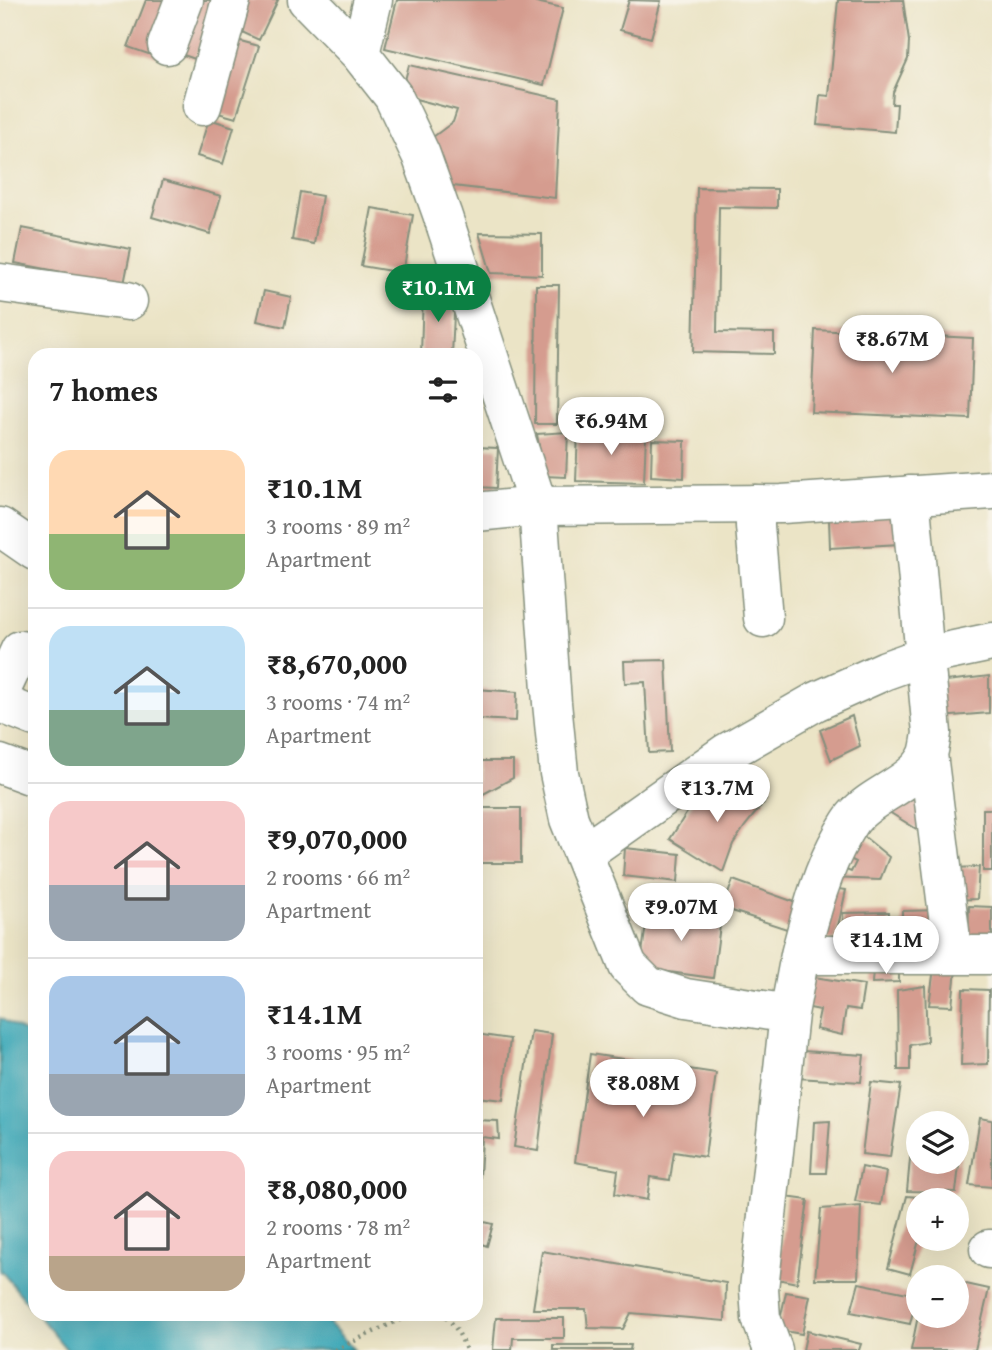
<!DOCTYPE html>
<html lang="en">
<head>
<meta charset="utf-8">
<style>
	body { margin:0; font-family:"Gentium Book Plus",serif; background:#f2f2f2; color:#222; height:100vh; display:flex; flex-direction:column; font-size:26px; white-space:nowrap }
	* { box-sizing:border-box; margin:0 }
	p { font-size:23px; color:#767676 }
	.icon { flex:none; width:38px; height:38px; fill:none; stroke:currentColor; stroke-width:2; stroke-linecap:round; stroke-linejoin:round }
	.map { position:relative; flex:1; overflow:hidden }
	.sheet { position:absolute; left:28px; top:348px; width:455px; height:973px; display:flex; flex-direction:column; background:#fff; border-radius:21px; box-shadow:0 7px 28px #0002 }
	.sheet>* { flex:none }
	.buttons { position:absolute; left:906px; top:1111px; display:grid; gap:14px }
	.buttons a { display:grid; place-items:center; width:63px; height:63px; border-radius:50%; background:#fff; box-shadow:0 7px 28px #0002; font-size:35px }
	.price { position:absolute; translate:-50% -60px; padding:0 16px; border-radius:24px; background:#fff; color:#222; font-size:23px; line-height:46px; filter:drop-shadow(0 2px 4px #0008) }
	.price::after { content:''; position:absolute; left:50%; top:42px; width:21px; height:16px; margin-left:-10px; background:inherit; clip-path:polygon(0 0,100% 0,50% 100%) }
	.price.on { background:#0b8043; color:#fff }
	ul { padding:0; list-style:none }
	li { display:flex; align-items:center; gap:21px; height:175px; padding:0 21px }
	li+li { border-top:2px solid #e0e0e0 }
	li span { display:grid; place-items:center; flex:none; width:196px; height:140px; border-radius:21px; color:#555 }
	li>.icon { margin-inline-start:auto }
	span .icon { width:84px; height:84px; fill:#fffc; stroke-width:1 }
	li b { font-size:30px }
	h2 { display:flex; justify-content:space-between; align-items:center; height:84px; padding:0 21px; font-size:30px }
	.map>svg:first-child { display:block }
</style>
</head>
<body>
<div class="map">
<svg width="992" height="1350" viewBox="0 0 992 1350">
	<rect width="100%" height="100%" fill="#f7f3e8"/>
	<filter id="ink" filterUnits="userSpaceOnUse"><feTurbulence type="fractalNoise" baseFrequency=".0143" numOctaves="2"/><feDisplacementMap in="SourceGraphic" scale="14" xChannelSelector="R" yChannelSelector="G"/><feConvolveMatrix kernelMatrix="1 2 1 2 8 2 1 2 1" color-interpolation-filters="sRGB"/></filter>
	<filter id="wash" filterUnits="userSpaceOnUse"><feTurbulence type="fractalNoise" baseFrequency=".00686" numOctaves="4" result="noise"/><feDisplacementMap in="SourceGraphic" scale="28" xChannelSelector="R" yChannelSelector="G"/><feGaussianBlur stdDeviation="1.57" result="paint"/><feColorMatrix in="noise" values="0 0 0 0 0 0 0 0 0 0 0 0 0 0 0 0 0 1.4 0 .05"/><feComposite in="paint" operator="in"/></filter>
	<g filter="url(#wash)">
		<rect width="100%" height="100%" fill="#ebe4c6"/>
		<!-- water -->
		<path fill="#3ba9b9" stroke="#2d7376" stroke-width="2" d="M0,1018L35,1038V1312L2,1272H0Z
			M37,1314H321L354,1350H67Z"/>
		<g id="blocks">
			<!-- building -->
			<path fill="#d59c8f" d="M146,0H178L157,57L128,47Z
				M185,0H214L195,59L169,50Z
				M241,0H278L259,40L229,26Z
				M397,0H527L563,8L544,85L385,48Z
				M629,0L661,1L651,38L620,30Z
				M838,0H903L909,41L908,59L893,92L892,104H897L895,132L817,125L820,95L829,96Z
				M233,39L259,46L236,118L211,111Z
				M409,65L560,99L555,198L445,185L429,140L453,122L457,110L401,95Z
				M209,119L234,127L223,164L197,156Z
				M163,180L221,196L210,234L152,217Z
				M697,188L777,189V208L719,207L717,332L774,333V354L693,352Z
				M300,192L322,196L314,244L292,240Z
				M372,208L413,215L403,273L361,266Z
				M22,228L131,249L124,284L15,263Z
				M479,233L542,234V275L491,273Z
				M536,285H559L557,424H535Z
				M264,291L291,297L285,327L257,321Z
				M423,292L455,293L452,355H421Z
				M815,330L973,338L970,419L811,412Z
				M568,432L566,477L544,476L537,434Z
				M578,432L646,434L644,483L576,481Z
				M652,440L685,441L684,478L651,476Z
				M476,447L498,448L496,488L476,487Z
				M898,515L900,544L830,548L829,519Z
				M666,660L670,752L649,753L645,682L625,683L624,661Z
				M989,676V713L940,717L938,682Z
				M476,689L517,692L516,721L476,719Z
				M852,716L860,746L831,760L820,730Z
				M476,761H513V778L476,798Z
				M735,783L766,800L745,826L733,844L723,872L670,839L700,792L709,799Z
				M904,791L926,805L923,833L881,807Z
				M476,808H521V863H476Z
				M983,809H992V871H983Z
				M856,830L889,857L880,880L831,878L836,866L851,872L856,862L842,855Z
				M625,848L680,854L678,882L623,876Z
				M979,867L977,899L953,900L952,868Z
				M733,880L800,904L793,931L723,908Z
				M830,888L846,890L835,940L813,938Z
				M969,906L992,907V940H968Z
				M648,909L721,918L713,978L640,968Z
				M942,910V939L902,940V911Z
				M889,912V942L844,945L843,913Z
				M934,968L956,970L952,1006L929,1005Z
				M873,970H899V982L872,983Z
				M808,976L864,985L860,1010L846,1008L842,1035L816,1029L820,1010L800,1006Z
				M925,986L927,1042L910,1045V1070H898L897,990Z
				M963,989L989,990L988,1064L961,1065Z
				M531,1031L552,1034L538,1151L514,1147Z
				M476,1034L510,1039L503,1100L476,1097Z
				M802,1051L864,1055L861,1082L798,1078Z
				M590,1054L716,1073L705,1157L674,1152L670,1180L650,1177L647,1200L615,1194L618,1170L575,1162Z
				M871,1082L901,1085L890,1157L862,1154Z
				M980,1118L992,1120V1187L969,1185Z
				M476,1120L498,1121L499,1139L482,1137L480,1177H476Z
				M830,1121L826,1173H811L814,1122Z
				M913,1128H919V1162H957V1130H963L956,1192L907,1191Z
				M862,1167L886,1172L881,1205L855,1202Z
				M907,1196L929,1198V1200H919V1240L910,1274L888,1268Z
				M786,1197L808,1200L797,1283L777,1279Z
				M861,1206L858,1279H815L821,1209Z
				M476,1220L493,1224L487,1246L476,1242Z
				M542,1251L726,1283L725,1321L631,1313L623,1329L588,1328L586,1309H533Z
				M957,1282L989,1289L975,1350H911L918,1316H957Z
				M859,1283L917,1295L910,1324L851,1312Z
				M786,1292L810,1296L802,1334L778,1330Z
				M496,1318H564V1338H513L512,1350H493Z
				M807,1331L861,1344L859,1350H803Z
				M553,1345H631L630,1350H553Z"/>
		</g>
	</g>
	<g filter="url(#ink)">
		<use href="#blocks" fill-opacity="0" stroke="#85907d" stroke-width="2"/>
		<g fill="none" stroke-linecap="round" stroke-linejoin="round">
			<!-- minor casing -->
			<g stroke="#85907d" stroke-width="41">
				<path id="minor" d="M307,0L360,54L393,96L421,155L442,214L538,506L552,703L559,773L569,819L628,966L648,986L686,998L789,1014L759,1289L761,1318L773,1350
					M167,45L184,0
					M360,54L373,0
					M202,106L231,0
					M0,283L128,301
					M755,504V526L763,618
					M0,693L20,650
					M0,703L35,717
					M928,754L953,955
					M0,764L35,777
					M583,854L726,753L815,702L886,670L925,656L992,642
					M800,955C811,913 821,872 843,834C847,828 850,821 855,816C875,793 916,783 928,754C930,748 931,739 932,733L910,495
					M789,1014L800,955H992
					M989,1249H992"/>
			</g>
			<!-- major casing -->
			<g stroke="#85907d" stroke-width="41">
				<path id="major" d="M476,512L538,506L782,504L992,490
					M0,527L35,551"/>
			</g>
			<!-- path -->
			<path stroke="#85907d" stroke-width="4.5" stroke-dasharray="2 5" stroke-linecap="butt" d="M440,1314C455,1322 460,1335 466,1350
				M335,1350L412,1314"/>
			<!-- minor -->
			<use href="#minor" stroke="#fff" stroke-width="38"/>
			<!-- major -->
			<use href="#major" stroke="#fff" stroke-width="38"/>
		</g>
	</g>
</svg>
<div class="buttons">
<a><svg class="icon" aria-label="layers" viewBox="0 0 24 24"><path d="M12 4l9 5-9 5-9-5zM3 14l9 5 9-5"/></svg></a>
<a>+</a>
<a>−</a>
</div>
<b class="price on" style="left:438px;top:324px">₹10.1M</b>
<b class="price" style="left:892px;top:375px">₹8.67M</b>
<b class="price" style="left:611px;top:457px">₹6.94M</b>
<b class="price" style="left:717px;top:824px">₹13.7M</b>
<b class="price" style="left:681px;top:943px">₹9.07M</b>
<b class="price" style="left:886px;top:976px">₹14.1M</b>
<b class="price" style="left:643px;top:1119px">₹8.08M</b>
<section class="sheet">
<h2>7 homes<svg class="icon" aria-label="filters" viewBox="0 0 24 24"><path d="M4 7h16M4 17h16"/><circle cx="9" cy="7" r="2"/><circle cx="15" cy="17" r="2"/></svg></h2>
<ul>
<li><span style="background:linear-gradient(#ffd9b3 60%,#8fb573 0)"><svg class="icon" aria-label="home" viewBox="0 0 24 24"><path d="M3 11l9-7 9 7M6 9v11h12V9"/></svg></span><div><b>₹10.1M</b><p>3 rooms · 89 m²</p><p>Apartment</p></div></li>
<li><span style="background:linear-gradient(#bfe0f5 60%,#7fa58c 0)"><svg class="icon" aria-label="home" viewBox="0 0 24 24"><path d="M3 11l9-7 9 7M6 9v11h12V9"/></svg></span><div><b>₹8,670,000</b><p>3 rooms · 74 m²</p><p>Apartment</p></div></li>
<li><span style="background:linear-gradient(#f6c9c9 60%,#9aa5b1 0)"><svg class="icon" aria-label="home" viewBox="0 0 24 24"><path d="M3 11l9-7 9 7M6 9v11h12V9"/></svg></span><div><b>₹9,070,000</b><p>2 rooms · 66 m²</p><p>Apartment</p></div></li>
<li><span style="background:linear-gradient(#a9c7e8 70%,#9aa5b1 0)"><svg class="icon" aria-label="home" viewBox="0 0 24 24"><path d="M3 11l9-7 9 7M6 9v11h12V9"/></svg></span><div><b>₹14.1M</b><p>3 rooms · 95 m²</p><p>Apartment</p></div></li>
<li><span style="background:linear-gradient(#f6c9c9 75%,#b9a48a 0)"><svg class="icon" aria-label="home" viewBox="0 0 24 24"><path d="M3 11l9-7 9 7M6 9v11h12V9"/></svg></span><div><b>₹8,080,000</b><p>2 rooms · 78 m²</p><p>Apartment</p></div></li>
</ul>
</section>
</div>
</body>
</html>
